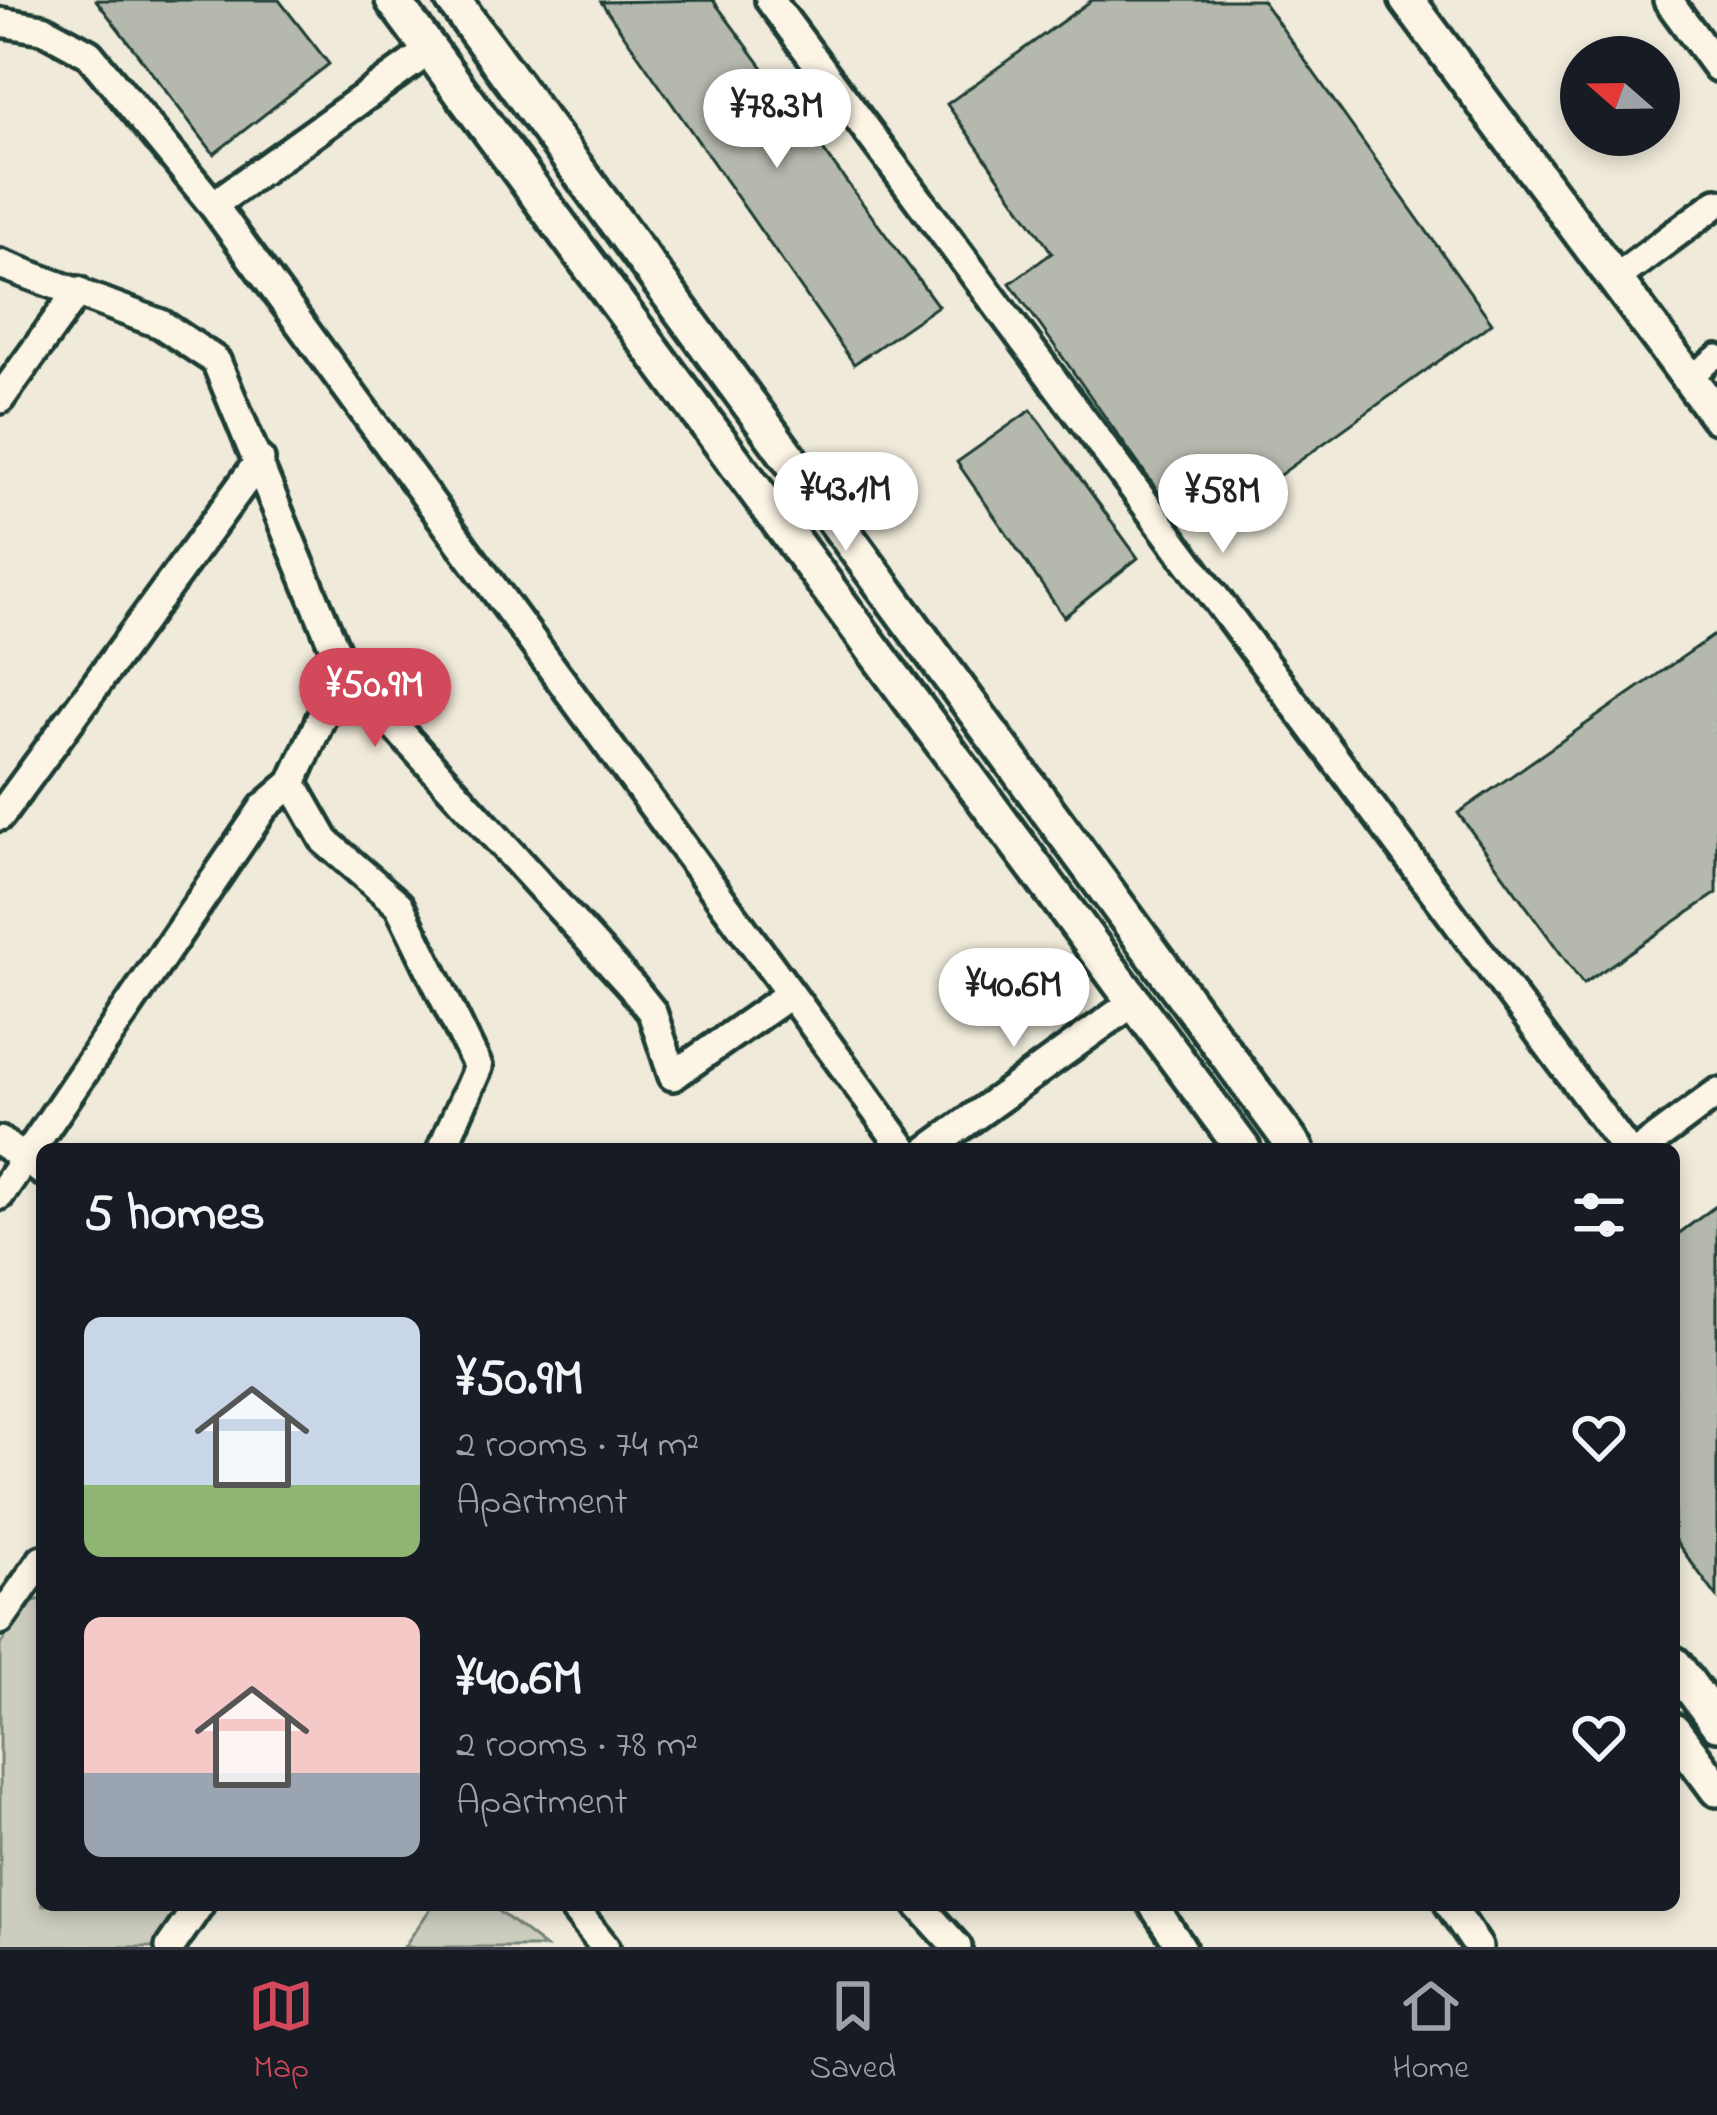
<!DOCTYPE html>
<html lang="en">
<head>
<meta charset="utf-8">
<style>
	body { margin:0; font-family:"Indie Flower",sans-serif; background:#20242c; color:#f1f3f6; height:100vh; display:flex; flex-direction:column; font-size:45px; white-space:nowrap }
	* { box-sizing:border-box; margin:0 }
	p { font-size:39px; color:#9ea1a6 }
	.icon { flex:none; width:66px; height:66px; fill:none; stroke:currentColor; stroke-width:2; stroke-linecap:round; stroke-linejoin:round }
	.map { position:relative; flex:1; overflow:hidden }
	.details { position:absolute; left:36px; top:1143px; width:1644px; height:768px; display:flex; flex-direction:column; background:#171b24; border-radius:18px; box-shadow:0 6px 18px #0003 }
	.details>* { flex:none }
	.needle { width:78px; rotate:290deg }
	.fabs { position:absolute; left:1560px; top:36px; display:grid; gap:24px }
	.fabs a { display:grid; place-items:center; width:120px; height:120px; border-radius:50%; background:#171b24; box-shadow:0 6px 18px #0003; font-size:60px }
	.price { position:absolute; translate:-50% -102px; padding:0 27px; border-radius:42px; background:#fff; color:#222; font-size:39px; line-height:78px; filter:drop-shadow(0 3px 6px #0008) }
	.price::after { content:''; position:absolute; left:50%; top:72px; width:36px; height:27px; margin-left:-18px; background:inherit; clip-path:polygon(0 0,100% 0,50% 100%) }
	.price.on { background:#d1495b; color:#fff }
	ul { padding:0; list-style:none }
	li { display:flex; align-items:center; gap:36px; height:300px; padding:0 48px }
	li span { display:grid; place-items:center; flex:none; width:336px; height:240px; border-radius:18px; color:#555 }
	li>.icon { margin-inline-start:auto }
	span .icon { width:144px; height:144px; fill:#fffc; stroke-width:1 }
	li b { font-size:51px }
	h2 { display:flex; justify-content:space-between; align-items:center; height:144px; padding:0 48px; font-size:51px }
	.dock { display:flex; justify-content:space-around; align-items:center; height:168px; border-top:3px solid #363941; background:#171b24; font-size:33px; color:#9ea1a6 }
	.dock a { display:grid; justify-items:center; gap:6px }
	.dock .on { color:#d1495b }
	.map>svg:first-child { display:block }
</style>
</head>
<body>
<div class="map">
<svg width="1717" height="1947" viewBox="0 0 1717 1947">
	<rect width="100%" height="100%" fill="#efeada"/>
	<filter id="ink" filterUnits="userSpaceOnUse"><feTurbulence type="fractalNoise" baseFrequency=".00833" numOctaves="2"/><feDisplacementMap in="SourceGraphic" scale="24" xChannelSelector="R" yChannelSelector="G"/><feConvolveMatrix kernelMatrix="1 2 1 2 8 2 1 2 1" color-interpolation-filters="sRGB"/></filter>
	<g filter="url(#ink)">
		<!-- green -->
		<path fill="#cccdbf" stroke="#76857a" stroke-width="3" d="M42,1599V1905H190L161,1947H0V1645L28,1604Z
			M433,1905H491L545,1947H404Z"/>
		<!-- building -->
		<path fill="#b5b9ad" stroke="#1f3d34" stroke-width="3" d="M96,0H279L329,64L214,154Z
			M713,0L938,306L854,364L601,2Z
			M1092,0H1262L1492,323L1235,507L1205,466L1162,497L1010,283L1052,253L947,104Z
			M1031,410L1138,558L1064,617L957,462Z
			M1717,633V893L1583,984L1458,813Z
			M1717,1205V1597L1674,1539V1237Z"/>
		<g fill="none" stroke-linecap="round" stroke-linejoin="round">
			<!-- pedestrian casing -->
			<g stroke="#1f3d34" stroke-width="30">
				<path id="pedestrian" d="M1689,378L1717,356"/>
			</g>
			<!-- minor casing -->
			<g stroke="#1f3d34" stroke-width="36">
				<path id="minor" d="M770,0L1626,1149
					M1668,0L1717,67
					M0,22L43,29L89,54L213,205L904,1149
					M213,205L430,50
					M0,264L161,324L216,361L343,669L632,987L652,1012L673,1076L790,994
					M1615,279L1717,203
					M0,399L78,291
					M292,783L325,841L399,905L478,1067L442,1149
					M0,816L260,460
					M0,1141L42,1171
					M929,1149L1135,1001
					M1642,1149L1717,1093
					M0,1195L264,807L292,783L343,669
					M0,1620L42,1560
					M571,1905L605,1947
					M919,1905L957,1947
					M1153,1905L1181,1947
					M1450,1905L1478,1947
					M170,1947L199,1905"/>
			</g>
			<!-- tertiary casing -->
			<g stroke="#1f3d34" stroke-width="42">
				<path id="tertiary" d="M393,0L1243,1149
					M453,0L1296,1149
					M1407,0L1717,416
					M1674,1664L1717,1723
					M1674,1731L1717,1789"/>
			</g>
			<!-- pedestrian -->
			<use href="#pedestrian" stroke="#fcf5e5" stroke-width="21"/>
			<!-- minor -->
			<use href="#minor" stroke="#fcf5e5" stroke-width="27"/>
			<!-- tertiary -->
			<use href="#tertiary" stroke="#fcf5e5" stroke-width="33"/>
		</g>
	</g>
</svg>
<div class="fabs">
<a><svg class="needle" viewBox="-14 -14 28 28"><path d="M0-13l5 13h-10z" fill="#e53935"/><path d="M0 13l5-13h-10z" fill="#9ea1a6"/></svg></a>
</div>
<b class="price" style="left:777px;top:171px">¥78.3M</b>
<b class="price" style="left:846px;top:554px">¥43.1M</b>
<b class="price" style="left:1223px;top:556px">¥58M</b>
<b class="price on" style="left:375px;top:750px">¥50.9M</b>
<b class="price" style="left:1014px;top:1050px">¥40.6M</b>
<section class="details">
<h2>5 homes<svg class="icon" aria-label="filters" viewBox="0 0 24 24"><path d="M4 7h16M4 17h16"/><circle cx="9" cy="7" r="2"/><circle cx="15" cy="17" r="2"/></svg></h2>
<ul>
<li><span style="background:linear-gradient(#c9d6e8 70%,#8fb573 0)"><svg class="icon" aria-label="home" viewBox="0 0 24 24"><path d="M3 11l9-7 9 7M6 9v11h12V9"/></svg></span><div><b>¥50.9M</b><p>2 rooms · 74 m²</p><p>Apartment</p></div><svg class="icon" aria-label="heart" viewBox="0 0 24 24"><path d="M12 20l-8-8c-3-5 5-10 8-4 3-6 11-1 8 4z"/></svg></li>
<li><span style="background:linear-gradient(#f6c9c9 65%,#9aa5b1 0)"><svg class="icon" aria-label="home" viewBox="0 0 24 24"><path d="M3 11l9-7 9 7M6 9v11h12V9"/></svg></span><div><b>¥40.6M</b><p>2 rooms · 78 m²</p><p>Apartment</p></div><svg class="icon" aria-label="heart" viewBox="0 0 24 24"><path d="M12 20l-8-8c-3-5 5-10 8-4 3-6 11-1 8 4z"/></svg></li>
</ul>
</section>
</div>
<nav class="dock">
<a class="on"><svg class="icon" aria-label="map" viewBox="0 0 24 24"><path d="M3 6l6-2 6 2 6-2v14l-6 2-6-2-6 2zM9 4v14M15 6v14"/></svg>Map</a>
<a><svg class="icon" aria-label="saved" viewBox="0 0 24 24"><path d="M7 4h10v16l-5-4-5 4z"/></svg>Saved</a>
<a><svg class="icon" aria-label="home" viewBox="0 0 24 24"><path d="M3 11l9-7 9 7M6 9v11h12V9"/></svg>Home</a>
</nav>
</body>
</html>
